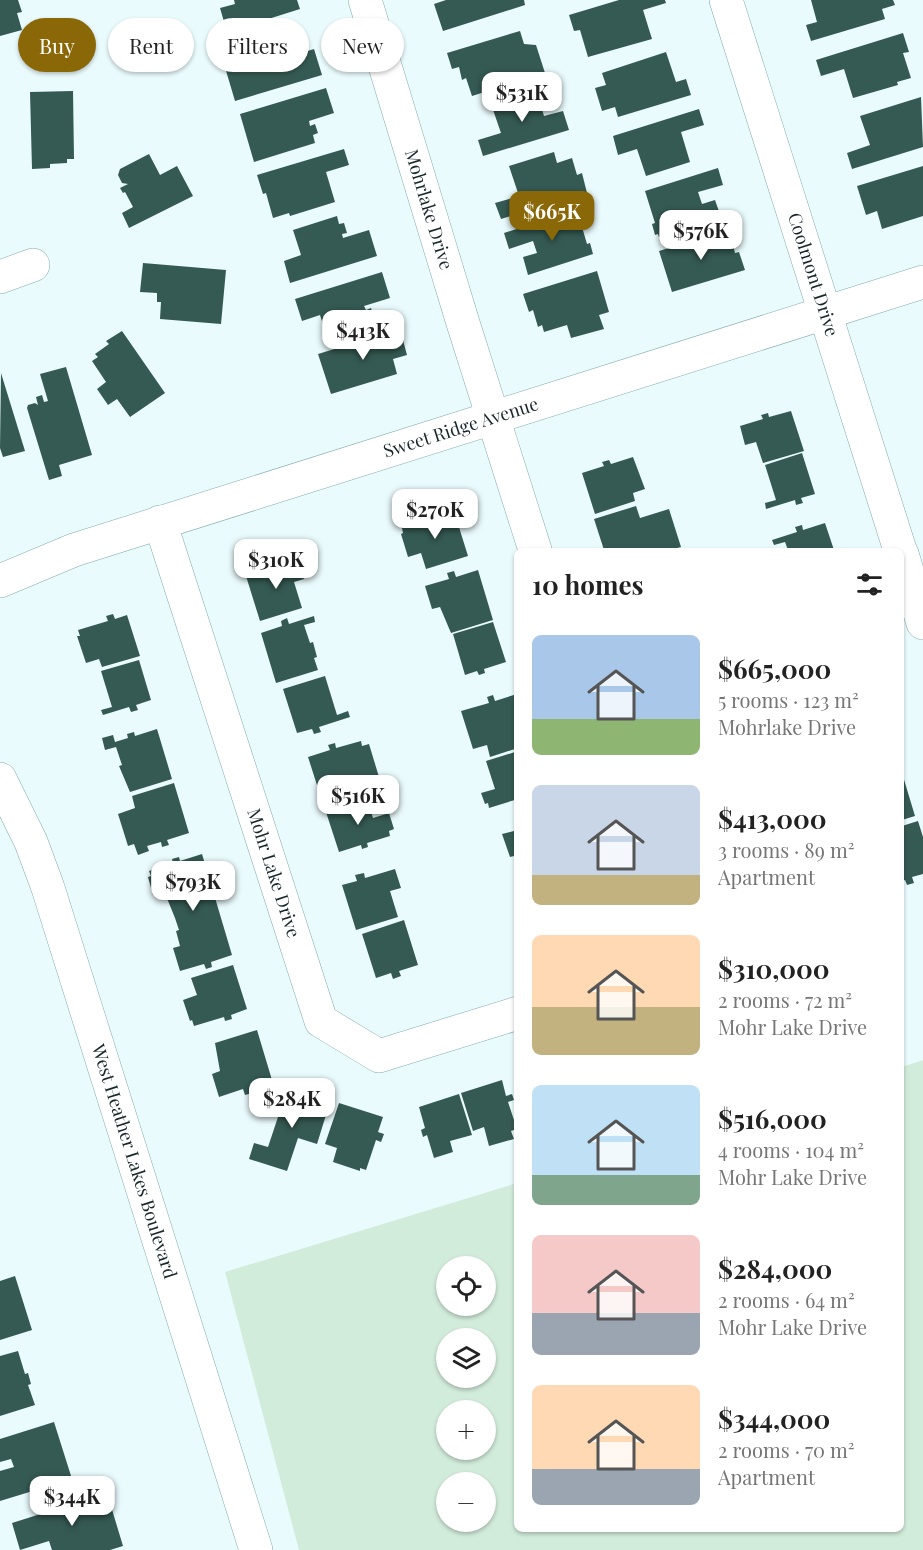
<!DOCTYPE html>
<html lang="en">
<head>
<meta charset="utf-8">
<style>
	body { margin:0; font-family:"Playfair Display",serif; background:#f6f6f6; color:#222; height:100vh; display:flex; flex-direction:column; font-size:22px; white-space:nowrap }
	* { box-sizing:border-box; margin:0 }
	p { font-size:20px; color:#767676 }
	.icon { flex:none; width:33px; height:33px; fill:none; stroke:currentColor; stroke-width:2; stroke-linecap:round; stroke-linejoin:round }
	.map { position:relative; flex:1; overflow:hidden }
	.panel { position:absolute; left:514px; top:548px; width:390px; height:984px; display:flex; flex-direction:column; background:#fff; border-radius:9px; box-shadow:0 2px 4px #0004 }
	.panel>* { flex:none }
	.hud { position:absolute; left:18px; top:18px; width:406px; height:54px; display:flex; gap:12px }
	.buttons { position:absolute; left:436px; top:1256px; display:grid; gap:12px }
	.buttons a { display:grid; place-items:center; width:60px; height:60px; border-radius:50%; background:#fff; box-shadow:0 2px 4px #0004; font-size:30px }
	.price { position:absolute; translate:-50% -51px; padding:0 14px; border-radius:12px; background:#fff; color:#222; font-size:20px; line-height:39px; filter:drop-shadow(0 2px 3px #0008) }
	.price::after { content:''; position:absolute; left:50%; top:36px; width:18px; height:14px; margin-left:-9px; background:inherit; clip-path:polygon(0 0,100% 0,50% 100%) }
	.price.on { background:#8b6807; color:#fff }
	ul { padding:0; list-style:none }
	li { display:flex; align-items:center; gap:18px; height:150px; padding:0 18px }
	li span { display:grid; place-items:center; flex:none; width:168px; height:120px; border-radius:9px; color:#555 }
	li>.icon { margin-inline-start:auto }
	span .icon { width:72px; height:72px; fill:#fffc; stroke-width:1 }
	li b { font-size:26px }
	h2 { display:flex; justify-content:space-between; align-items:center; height:72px; padding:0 18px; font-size:26px }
	.chip { padding:0 21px; border-radius:27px; background:#fff; box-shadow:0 2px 4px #0004; font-size:21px; line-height:54px }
	.chip.on { background:#8b6807; color:#fff }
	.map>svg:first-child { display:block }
</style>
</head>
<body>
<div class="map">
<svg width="923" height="1550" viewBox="0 0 923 1550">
	<rect width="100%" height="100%" fill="#eafbfd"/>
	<!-- green -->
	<path fill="#d2ecdb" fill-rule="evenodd" d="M923,1060V1550H299L225,1272L517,1183L518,1528H902V1067ZM447,1266H486V1305H447ZM447,1338H486V1377H447ZM447,1410H486V1449H447ZM447,1482H486V1521H447Z"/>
	<!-- building -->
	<path fill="#355a53" d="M0,0H18L22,12L17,13L22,30L0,36Z
		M234,0H297L300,9L227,32L220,8L235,4Z
		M446,0H524L525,5L443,31L434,4Z
		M619,0H665L666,3L643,10L652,39L588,57L580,30L574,31L569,15Z
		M811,0H893L895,5L882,9L885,19L811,41L806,25L817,22Z
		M520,31L524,44L536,45L545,73L472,96L466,78L462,80L459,67L452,69L447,53Z
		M903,33L909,52L903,53L911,78L897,82L898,85L853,98L844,69L821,76L816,60Z
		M282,35L285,48L292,45L294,51L287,53L288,57L314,49L322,75L235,101L221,54Z
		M666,52L676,82L686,79L691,95L618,117L615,107L602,111L595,88L606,85L602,73Z
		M326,88L334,113L309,121L310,126L315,124L318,133L313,135L315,143L254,162L240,114Z
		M536,89L544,116L563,111L569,130L483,156L478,140L501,133L491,104Z
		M73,91L74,159H67V163L50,164V168L32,169L30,92Z
		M921,97L923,147L852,169L847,153L870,145L860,116Z
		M699,109L704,125L681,132L690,162L646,176L637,149L618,155L613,136Z
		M344,149L349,165L326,172L335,202L290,216L289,213L273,218L266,193L263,194L257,175Z
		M554,152L557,163L572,158L577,175L582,173L587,193L501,219L495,203L519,196L509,166Z
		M149,154L160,175L177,166L193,196L129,228L122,213L133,207L125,192L123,193L120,188L128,184L122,183L118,175L120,169Z
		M923,166V216L882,229L877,211L866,215L857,186Z
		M718,168L723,185L698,192L702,204L715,200L721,217L659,237L658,234L655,235L652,224L655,223L645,191Z
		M577,210L587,244L590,243L593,254L528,275L523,257L537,253L533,241L509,249L504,233Z
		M337,216L339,224L344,223L347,233L342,234L343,238L369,230L377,256L290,283L284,261L301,255L293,230Z
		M724,231L727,238L731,237L735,253L739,252L745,270L672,292L659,251Z
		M143,263L226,270L221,324L160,319L161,302H157V293L140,292Z
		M597,271L609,312L599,315L604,329L571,338L567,325L544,332L542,325L538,327L533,310L529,312L523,294Z
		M382,272L390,298L364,306L366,310L371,308L374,318L368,319L371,328L328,341L320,315L302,321L295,299Z
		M400,329L407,355L393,359L397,374L331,394L318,354Z
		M122,331L165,393L130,417L117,399L108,405L97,389L106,382L92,361L98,357L95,354L109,344L106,341Z
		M66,367L92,455L59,465L62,476L49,480L27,408L28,405L35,403L38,405L36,397L42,395L44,402L48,401L40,374Z
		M1,373L25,451L3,457L0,448Z
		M791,411L804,451L763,463L756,442L745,445L740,426L763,419L761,415L768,413L769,417Z
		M802,453L815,494L801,498L803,503L796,505L795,500L766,509L765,503L776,500L765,465Z
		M633,457L645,489L633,493L635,501L595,514L582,473L604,466L602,462L609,460L611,464Z
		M636,506L640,518L669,509L681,547L670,550H604L594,519Z
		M438,511L440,516L454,511L468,556L426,569L421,553L408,557L401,534L403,533L402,528L431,518L430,513Z
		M825,523L834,550H788L785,542L774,545L772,540L797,532L795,527L802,525L803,530Z
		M299,560L304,579L294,582L302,608L260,621L246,576L261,572L259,566L267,564L269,569Z
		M478,570L493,620L451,633L440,607L432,609L425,586L449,579L447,573L454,571L456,577Z
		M113,614L115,619L127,615L140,656L102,667L99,659L86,663L77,636H80L78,630L108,621L106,616Z
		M314,616L315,622L304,625L310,643L313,642L317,657L314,658L318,670L276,683L261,633L282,626L281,621L287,618L289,624Z
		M493,622L506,662L484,669L485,673L479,675L477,671L465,675L453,634Z
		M139,660L151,700L136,705L138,710L131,712L129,707L103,715L101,710L112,707L101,671Z
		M325,676L337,715L348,711L350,717L319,727L321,732L314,734L312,729L297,733L283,689Z
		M517,694L518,748L490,757L487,745L473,749L461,711L489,703L487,697L493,695L495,701Z
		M157,729L172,779L130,792L119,766L122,765L116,747L105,750L102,738L113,735L115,742L128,738L127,734L134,732L135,736Z
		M361,741L362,746L369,744L379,777L362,782L365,794L324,807L308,757L330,750L328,745L335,743L336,748Z
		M518,751V799L489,808L488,803L485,804L481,793L495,789L486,761Z
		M902,773L915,816L902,820Z
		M174,783L189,833L167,840L169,845L162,847L161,842L147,846L149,851L138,855L134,844L128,846L118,814L135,808L132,796Z
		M367,799L373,818L389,813L394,829L389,831L390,836L367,843L368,847L362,849L361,845L339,852L326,812Z
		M918,821L923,837V874L912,877L914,883L907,885L905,880L902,881V826Z
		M518,830V855L510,857L502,834Z
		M202,854L232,955L211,962L212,967L206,969L204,964L180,971L173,948L180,946L176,931L179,930L175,918L164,891L153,895L148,877L151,876L149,871L173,863L172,859L179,857L180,861Z
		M395,869L401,888L390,891L398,917L356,930L342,885L357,881L355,875L364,873L365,878Z
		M404,920L418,965L399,971L401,976L393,979L391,973L376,978L362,934Z
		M233,965L247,1009L231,1015L232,1019L225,1021L224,1017L194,1026L192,1020L190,1021L183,1000L197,995L191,978Z
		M257,1030L272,1080L250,1087L252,1093L245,1095L243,1089L219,1097L212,1074L220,1071L215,1043Z
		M502,1080L506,1096L512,1094L514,1100L508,1102L517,1129L511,1131L514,1139L489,1146L484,1127L473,1131L461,1093Z
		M287,1088L330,1102L317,1144L298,1138L287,1171L249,1159L254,1143L268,1147L280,1111L276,1110L278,1103L282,1105Z
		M459,1094L472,1135L450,1141L453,1152L434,1158L427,1135L423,1137L421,1130L425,1128L419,1107Z
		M339,1103L383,1117L378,1132L384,1134L381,1142L376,1140L366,1170L360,1168V1171L333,1162L337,1148L325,1144Z
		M15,1276L32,1330L0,1340V1281Z
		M18,1351L25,1374L28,1373L31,1384L28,1385L35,1405L0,1416V1356Z
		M54,1422L72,1479L0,1501V1471L14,1467L11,1459L0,1462V1439Z
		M107,1493L123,1546L110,1550H52L49,1541L20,1550L12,1523Z"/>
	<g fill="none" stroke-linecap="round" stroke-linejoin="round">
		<!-- minor casing -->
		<g stroke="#83abb0" stroke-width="34">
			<g id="minor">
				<path id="s1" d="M365,0L463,323L535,550"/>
				<path id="s2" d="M726,0L900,550"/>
				<path d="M0,277L33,265"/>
				<path id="s3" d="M160,522L321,1021L379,1056L518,1013"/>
				<path d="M902,554L923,623"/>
				<path id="s4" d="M0,581L74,550L923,282"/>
				<path id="s5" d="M0,779L31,842L48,888L256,1550"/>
			</g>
		</g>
		<!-- minor -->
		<use href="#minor" stroke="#fff" stroke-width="33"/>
	</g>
	<g text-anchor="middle" stroke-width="6" stroke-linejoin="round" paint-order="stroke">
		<!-- street labels -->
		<g font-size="18" fill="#18282a" stroke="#eafbfd">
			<text dy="6" stroke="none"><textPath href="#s1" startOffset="219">Mohrlake Drive</textPath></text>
			<text dy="6" stroke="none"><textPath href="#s2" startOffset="288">Coolmont Drive</textPath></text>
			<text dy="6" stroke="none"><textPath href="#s4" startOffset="486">Sweet Ridge Avenue</textPath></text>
			<text dy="6" stroke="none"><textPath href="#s3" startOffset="369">Mohr Lake Drive</textPath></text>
			<text dy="6" stroke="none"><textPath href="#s5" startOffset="406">West Heather Lakes Boulevard</textPath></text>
		</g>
	</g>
</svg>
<div class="buttons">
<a><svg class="icon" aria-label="locate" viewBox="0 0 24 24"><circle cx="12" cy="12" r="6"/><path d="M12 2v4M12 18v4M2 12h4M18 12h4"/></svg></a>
<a><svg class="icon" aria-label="layers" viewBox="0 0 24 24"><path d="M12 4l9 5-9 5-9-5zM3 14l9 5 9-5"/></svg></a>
<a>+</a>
<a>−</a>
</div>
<b class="price" style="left:522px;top:123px">$531K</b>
<b class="price on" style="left:552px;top:242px">$665K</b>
<b class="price" style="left:701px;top:261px">$576K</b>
<b class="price" style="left:363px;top:361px">$413K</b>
<b class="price" style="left:435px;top:540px">$270K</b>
<b class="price" style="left:276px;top:590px">$310K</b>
<b class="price" style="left:358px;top:826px">$516K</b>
<b class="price" style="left:193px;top:912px">$793K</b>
<b class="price" style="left:292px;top:1129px">$284K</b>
<b class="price" style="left:72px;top:1527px">$344K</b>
<div class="hud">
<a class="chip on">Buy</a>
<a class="chip">Rent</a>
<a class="chip">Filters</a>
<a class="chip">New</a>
</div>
<section class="panel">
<h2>10 homes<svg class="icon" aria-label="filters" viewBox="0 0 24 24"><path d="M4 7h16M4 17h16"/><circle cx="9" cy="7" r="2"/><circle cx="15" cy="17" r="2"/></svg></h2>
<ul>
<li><span style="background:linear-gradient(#a9c7e8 70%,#8fb573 0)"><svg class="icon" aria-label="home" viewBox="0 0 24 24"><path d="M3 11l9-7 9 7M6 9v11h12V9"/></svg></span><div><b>$665,000</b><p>5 rooms · 123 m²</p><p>Mohrlake Drive</p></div></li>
<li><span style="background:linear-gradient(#c9d6e8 75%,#c2b280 0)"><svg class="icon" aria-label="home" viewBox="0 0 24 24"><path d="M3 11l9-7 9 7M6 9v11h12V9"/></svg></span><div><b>$413,000</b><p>3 rooms · 89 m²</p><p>Apartment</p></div></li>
<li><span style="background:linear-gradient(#ffd9b3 60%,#c2b280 0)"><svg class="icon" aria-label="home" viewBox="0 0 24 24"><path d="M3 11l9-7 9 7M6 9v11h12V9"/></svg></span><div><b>$310,000</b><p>2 rooms · 72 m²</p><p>Mohr Lake Drive</p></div></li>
<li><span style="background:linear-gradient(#bfe0f5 75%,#7fa58c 0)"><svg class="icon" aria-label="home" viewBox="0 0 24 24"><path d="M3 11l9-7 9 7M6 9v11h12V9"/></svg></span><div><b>$516,000</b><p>4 rooms · 104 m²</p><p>Mohr Lake Drive</p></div></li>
<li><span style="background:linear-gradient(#f6c9c9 65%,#9aa5b1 0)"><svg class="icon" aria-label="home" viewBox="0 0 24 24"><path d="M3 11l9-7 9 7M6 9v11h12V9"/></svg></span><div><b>$284,000</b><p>2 rooms · 64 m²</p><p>Mohr Lake Drive</p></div></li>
<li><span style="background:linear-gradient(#ffd9b3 70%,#9aa5b1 0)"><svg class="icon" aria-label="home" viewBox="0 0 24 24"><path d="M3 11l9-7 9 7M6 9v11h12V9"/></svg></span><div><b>$344,000</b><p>2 rooms · 70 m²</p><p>Apartment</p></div></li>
</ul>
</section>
</div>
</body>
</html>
